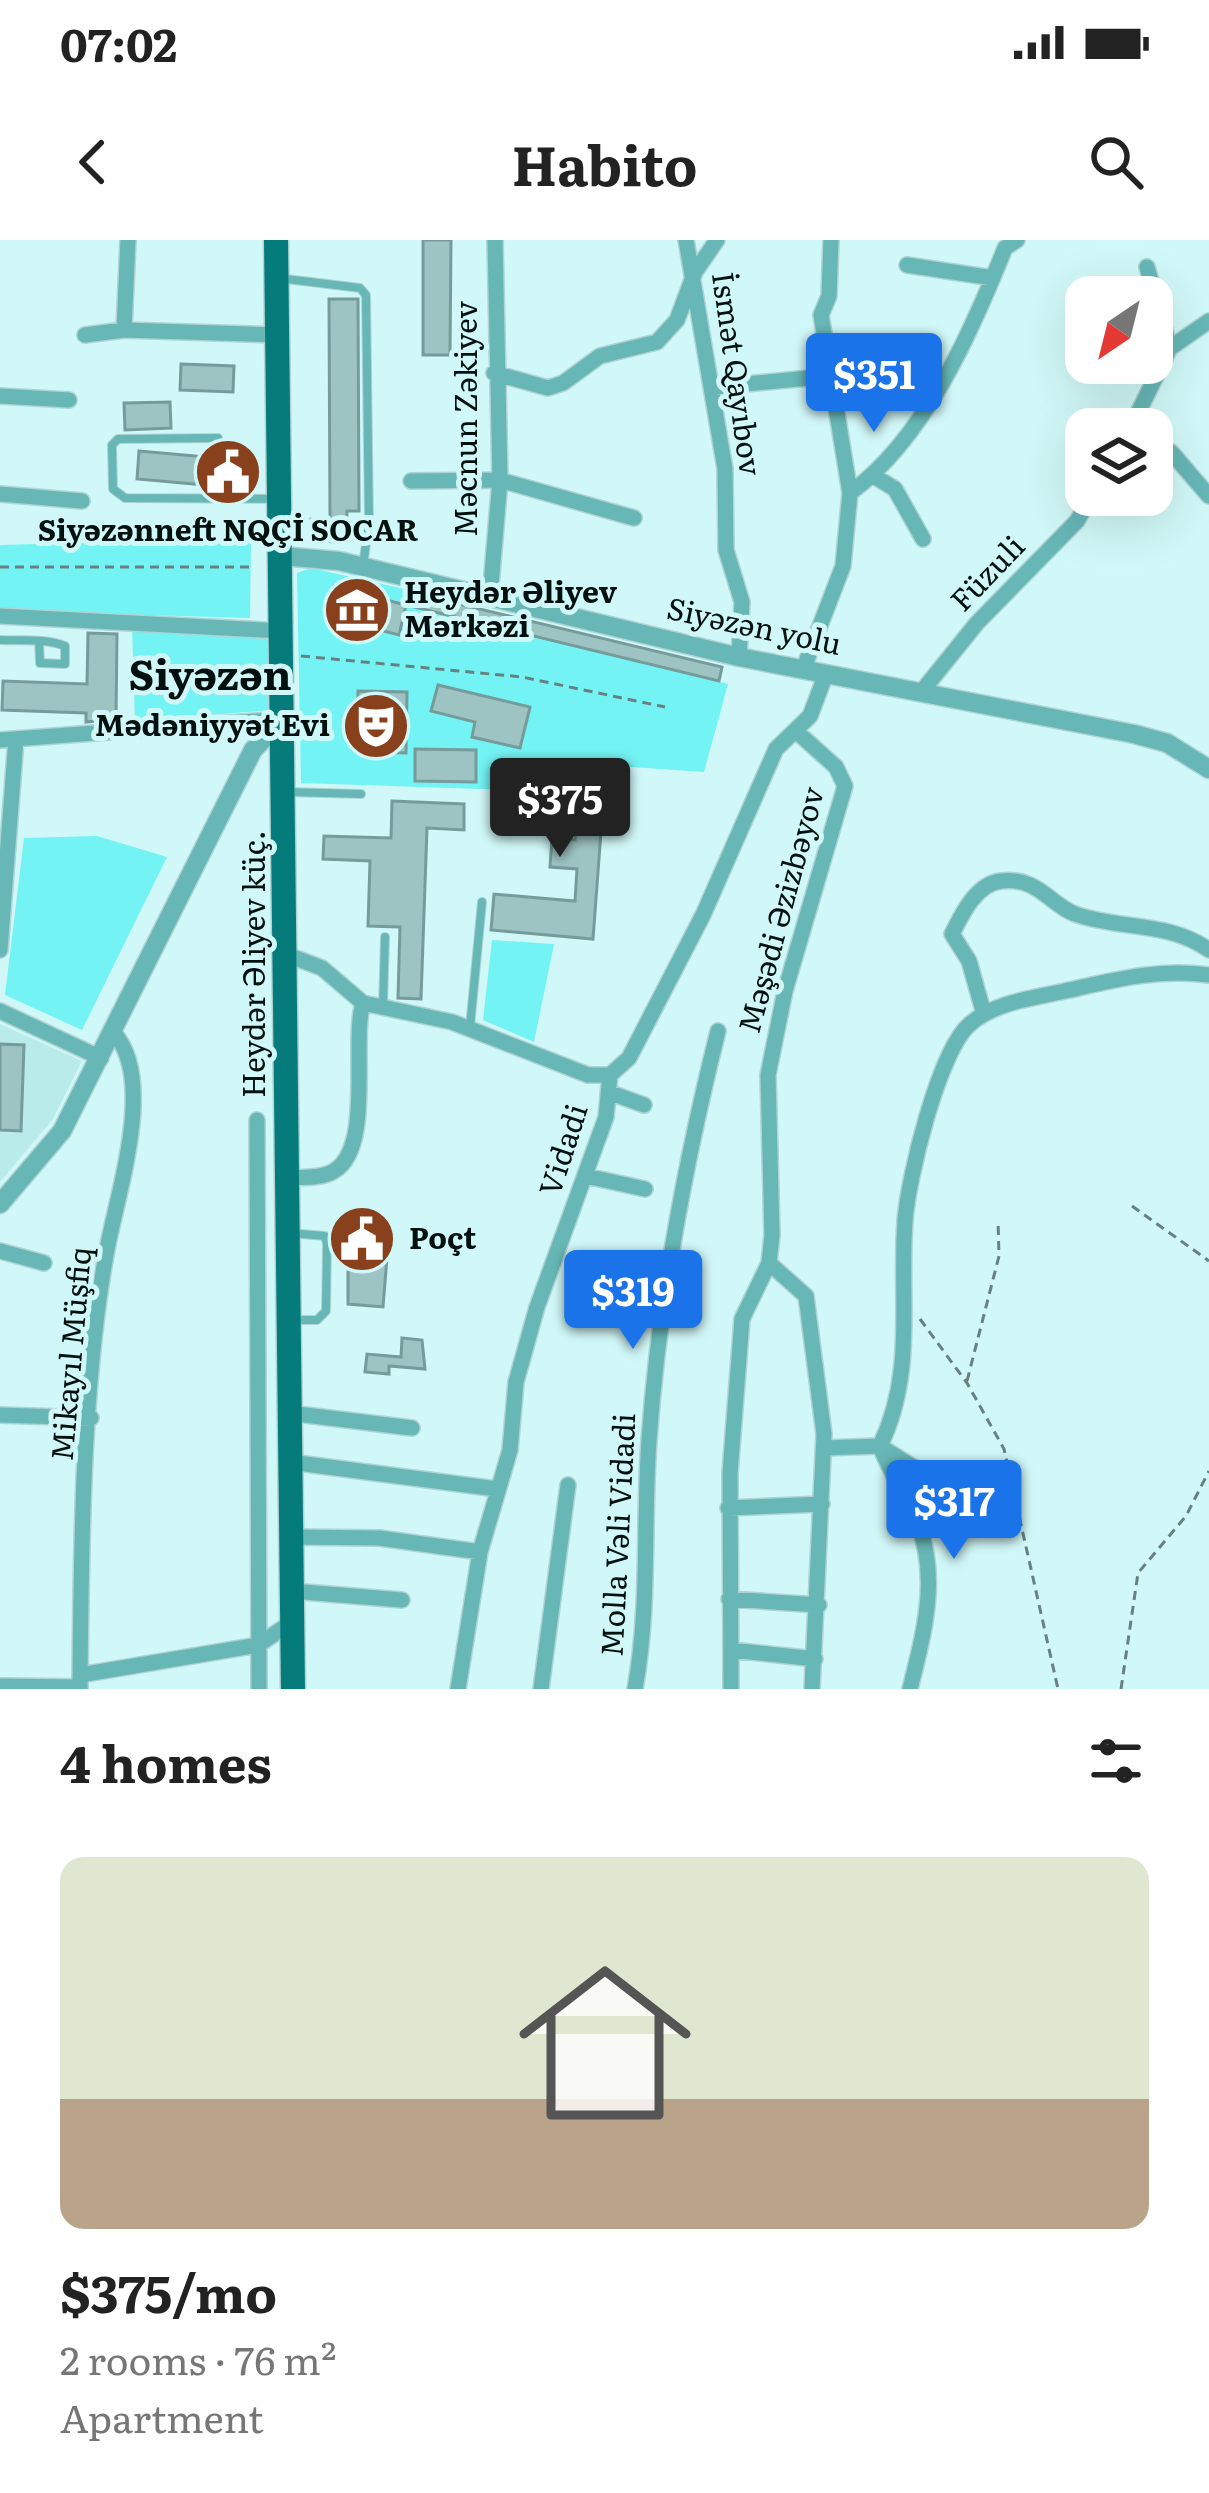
<!DOCTYPE html>
<html lang="en">
<head>
<meta charset="utf-8">
<style>
	body { margin:0; font-family:Literata,serif; background:#f2f2f2; color:#222; height:100vh; display:flex; flex-direction:column; font-size:45px; white-space:nowrap }
	* { box-sizing:border-box; margin:0 }
	p { font-size:39px; color:#767676 }
	.icon { flex:none; width:66px; height:66px; fill:none; stroke:currentColor; stroke-width:2; stroke-linecap:round; stroke-linejoin:round }
	.map { position:relative; height:1449px; overflow:hidden }
	.drawer { display:flex; flex-direction:column; background:#fff; flex:1 }
	.drawer>* { flex:none }
	.needle { width:78px; rotate:215deg }
	.tools { position:absolute; left:1065px; top:36px; display:grid; gap:24px }
	.tools a { display:grid; place-items:center; width:108px; height:108px; border-radius:24px; background:#fff; box-shadow:0 12px 48px #0002; font-size:60px }
	.price { position:absolute; translate:-50% -102px; padding:0 27px; border-radius:12px; background:#1a73e8; color:#fff; font-size:39px; line-height:78px; filter:drop-shadow(0 3px 6px #0008) }
	.price::after { content:''; position:absolute; left:50%; top:72px; width:36px; height:27px; margin-left:-18px; background:inherit; clip-path:polygon(0 0,100% 0,50% 100%) }
	.price.selected { background:#222; color:#fff }
	ul { padding:0; list-style:none }
	li { display:grid; align-content:center; gap:24px; height:636px; padding:0 60px }
	li span { display:grid; place-items:center; height:372px; border-radius:24px; color:#555 }
	li>.icon { margin-inline-start:auto }
	span .icon { width:216px; height:216px; fill:#fffc; stroke-width:1 }
	li b { font-size:51px }
	h2 { display:flex; justify-content:space-between; align-items:center; height:144px; padding:0 60px; font-size:51px }
	.status { display:flex; justify-content:space-between; align-items:center; height:84px; padding:0 60px; background:#fff; direction:ltr }
	.status svg { height:33px; fill:currentColor }
	header { display:flex; justify-content:space-between; align-items:center; height:156px; padding:0 60px; background:#fff; font-size:54px; font-weight:700 }
	.map>svg:first-child { display:block }
</style>
</head>
<body>
<div class="status"><b>07:02</b><svg viewBox="0 0 49 12"><path d="M0 12V9h3v3zM5 12V6h3v6zM10 12V3h3v9zM15 12V0h3v12zM26 1h20v11H26zM47 4h2v5h-2z"/></svg></div>
<header><svg class="icon" aria-label="back" viewBox="0 0 24 24"><path d="M15 5l-7 7 7 7"/></svg>Habito<svg class="icon" aria-label="search" viewBox="0 0 24 24"><circle cx="10" cy="10" r="6"/><path d="M15 15l6 6"/></svg></header>
<div class="map">
<svg width="1209" height="1449" viewBox="0 0 1209 1449">
	<rect width="100%" height="100%" fill="#d1f8f8"/>
	<!-- built -->
	<path fill="#baebeb" d="M0,784L82,821L53,879L0,942Z"/>
	<!-- green -->
	<path fill="#74f3f4" d="M251,298L250,378L0,371V305Z
		M311,328L418,352L415,367L728,444L704,532L513,519L510,550L301,543L297,333Z
		M132,388L269,397L271,470L135,481Z
		M97,596L167,617L82,790L5,755L24,598Z
		M492,700L554,704L534,802L483,780Z"/>
	<!-- building -->
	<path fill="#9dc4c3" stroke="#769b9b" stroke-width="3" d="M423,0H451L450,115H423Z
		M329,59H358L359,271H347L346,302L310,301L311,279L330,280Z
		M181,124L234,126L233,152L180,150Z
		M170,162L171,188L125,190L124,163Z
		M139,211L241,220L239,248L137,239Z
		M340,348L406,365L399,395L332,378Z
		M417,354L722,427L719,441L414,367Z
		M88,393L117,394L116,479L86,482V473L2,470L3,441L87,444Z
		M438,445L530,467L520,508L472,497L475,482L431,471Z
		M358,451L407,452L406,513L357,512Z
		M415,509L476,510V542L415,541Z
		M519,532L605,538L593,699L491,690L494,654L575,661L577,629L550,627L552,598L575,600L578,569L516,564Z
		M392,561L464,564V590L427,588L421,759L398,758L400,687L368,686L370,621L323,619L324,596L391,598Z
		M0,804L24,805L21,891L0,890Z
		M348,979L378,980V1017L387,1018L383,1067L348,1064Z
		M402,1098L422,1100L425,1129L389,1126V1134L365,1132L367,1114L401,1117Z"/>
	<g fill="none" stroke-linecap="round" stroke-linejoin="round">
		<!-- service casing -->
		<g stroke="#b0d3d3" stroke-width="10">
			<path id="service" d="M278,38L360,48L366,55L369,281L363,326
				M218,198L118,199L112,205L113,249L125,258L277,259
				M0,400C21,401 46,398 65,406V424L40,423L39,401
				M287,552L361,554
				M383,766L385,697
				M470,787L482,662
				M289,993L325,996L327,1004L326,1071L317,1080H295"/>
		</g>
		<!-- minor casing -->
		<g stroke="#b0d3d3" stroke-width="18">
			<path id="minor" d="M686,0L725,229L726,310L742,362L739,417
				M831,0L829,56L821,75L850,253
				M907,25L993,38
				M1147,27L1170,108
				M124,90L128,0
				M85,95L124,90L277,95
				M494,133L548,148L563,143L600,116L657,102L677,80L695,32L717,0
				M714,147L903,129L941,138
				M0,156L69,160
				M1130,189L1170,108L1209,81
				M1152,203L1171,212L1209,256
				M874,236L895,249L923,299
				M411,241L500,240L634,278
				M0,254L82,261
				M490,357L500,240L495,0
				M0,376L282,391
				M803,430L843,326L850,253C925,198 971,93 1005,8L1017,0
				M923,450L977,383L1077,281L1092,255
				M0,500L283,479
				M0,710L16,499
				M285,714L322,728L363,763L452,782L588,835H610
				M0,771L101,818
				M984,774L969,721L952,694C962,674 976,644 1001,641C1037,636 1052,666 1075,674C1120,690 1168,681 1209,710
				M610,835L629,818L703,675L776,509L810,476L826,434
				M611,853L644,865
				M257,880L259,1449
				M586,936L645,949
				M286,938C300,937 321,939 334,931C374,908 351,801 363,763
				M0,1011L44,1023
				M769,1023L806,1056L824,1194L812,1449
				M289,1173L412,1188
				M0,1175L91,1178
				M824,1208L880,1206L923,1233L972,1236
				M290,1222L497,1249
				M728,1268L822,1264
				M291,1297L379,1298L480,1312
				M291,1351L402,1360
				M729,1359L819,1365
				M731,1410L815,1419
				M80,1435L258,1405L292,1382
				M0,1446L80,1447
				M80,1449C81,1315 82,1146 106,1015C116,956 157,841 114,793
				M458,1449L480,1312L510,1210L516,1142L537,1067L606,877L610,835
				M541,1449L568,1245
				M635,1449C650,1366 643,1284 649,1200C659,1060 684,927 718,791
				M731,1449L730,1233L742,1079L769,1023L772,995L768,835L785,751L845,546L836,527L797,492
				M910,1449C926,1385 942,1327 910,1265C899,1244 888,1228 880,1206C916,1131 899,1060 905,981C908,938 939,810 970,784C995,762 1034,758 1065,751C1114,740 1159,728 1209,735"/>
		</g>
		<!-- tertiary casing -->
		<g stroke="#b0d3d3" stroke-width="21">
			<path id="tertiary" d="M281,316L339,321L739,417L1134,494L1167,503L1209,529
				M0,964L62,891L253,510L283,479"/>
		</g>
		<!-- primary casing -->
		<g stroke="#b0d3d3" stroke-width="27">
			<path id="primary" d="M276,0L293,1449"/>
		</g>
		<!-- path -->
		<path stroke="#678181" stroke-width="3" stroke-dasharray="9 6" stroke-linecap="butt" d="M0,327H251
			M301,416L522,437L665,467
			M1132,966L1209,1021
			M920,1079L967,1143L1004,1209L1058,1449
			M967,1141L999,1016L998,981
			M1121,1449L1138,1333L1186,1276L1209,1231"/>
		<!-- service -->
		<use href="#service" stroke="#67b7b7" stroke-width="8"/>
		<!-- minor -->
		<use href="#minor" stroke="#67b7b7" stroke-width="15"/>
		<!-- tertiary -->
		<use href="#tertiary" stroke="#67b7b7" stroke-width="18"/>
		<!-- primary -->
		<use href="#primary" stroke="#057b7c" stroke-width="24"/>
	</g>
	<!-- icons -->
	<defs>
		<g id="civic-disc" transform="scale(3.45)"><circle r="9.5" fill="#88411c" stroke="#d1f8f8"/><path d="M-.6-6.5H3V-4.5H.6V-3L4-1V1h2V6H-6V1h2V-1L-.6-3ZM-1.2 2.5V6h2.4V2.5Z" fill="#fff"/></g>
		<g id="museum-disc" transform="scale(3.45)"><circle r="9.5" fill="#88411c" stroke="#d1f8f8"/><path d="M0-6L6-3V-2H-6V-3ZM-5-1h2V3h-2ZM-1-1h2V3h-2ZM3-1h2V3H3ZM-6 4H6V6H-6Z" fill="#fff"/></g>
		<g id="theatre-disc" transform="scale(3.45)"><circle r="9.5" fill="#88411c" stroke="#d1f8f8"/><path d="M-5-5.5Q0-4 5-5.5V0Q5 5 0 6Q-5 5-5 0ZM-3.3-2.5H-1v1.5H-3.3ZM1-2.5H3.3v1.5H1ZM-2.8 1Q0 5.5 2.8 1Z" fill="#fff"/></g>
	</defs>
	<g fill-rule="evenodd">
		<use href="#civic-disc" x="228" y="232"/>
		<use href="#museum-disc" x="357" y="370"/>
		<use href="#theatre-disc" x="376" y="486"/>
		<use href="#civic-disc" x="362" y="999"/>
	</g>
	<g text-anchor="middle" stroke-width="10" stroke-linejoin="round" paint-order="stroke">
		<!-- street labels -->
		<g font-size="30" fill="#031010" stroke="#d1f8f8">
			<text transform="translate(736 134) rotate(82)" y="10">İsmət Qayıbov</text>
			<text transform="translate(467 179) rotate(-90)" y="10">Məcnun Zəkiyev</text>
			<text transform="translate(988 334) rotate(-46)" y="10">Füzuli</text>
			<text transform="translate(754 387) rotate(12)" y="10">Siyəzən yolu</text>
			<text transform="translate(782 670) rotate(-75)" y="10">Məşədi Əzizbəyov</text>
			<text transform="translate(255 724) rotate(-90)" y="10">Heydər Əliyev küç.</text>
			<text transform="translate(564 910) rotate(-72)" y="10">Vidadi</text>
			<text transform="translate(72 1114) rotate(-85)" y="10">Mikayıl Müşfiq</text>
			<text transform="translate(619 1295) rotate(-87)" y="10">Molla Vəli Vidadi</text>
		</g>
		<!-- poi labels -->
		<g font-size="30" font-weight="bold" fill="#031010" stroke="#d1f8f8" text-anchor="start">
			<text x="228" y="301" text-anchor="middle">Siyəzənneft NQÇİ SOCAR</text>
			<text x="404" y="363">Heydər Əliyev<tspan x="404" dy="34">Mərkəzi</tspan></text>
			<text x="330" y="496" text-anchor="end">Mədəniyyət Evi</text>
			<text x="409" y="1009">Poçt</text>
		</g>
		<!-- district labels -->
		<g font-size="42" font-weight="bold" fill="#031010" stroke="#d1f8f8">
			<text x="210" y="450">Siyəzən</text>
		</g>
	</g>
</svg>
<div class="tools">
<a><svg class="needle" viewBox="-14 -14 28 28"><path d="M0-13l5 13h-10z" fill="#e53935"/><path d="M0 13l5-13h-10z" fill="#767676"/></svg></a>
<a><svg class="icon" aria-label="layers" viewBox="0 0 24 24"><path d="M12 4l9 5-9 5-9-5zM3 14l9 5 9-5"/></svg></a>
</div>
<b class="price" style="left:874px;top:195px">$351</b>
<b class="price selected" style="left:560px;top:620px">$375</b>
<b class="price" style="left:633px;top:1112px">$319</b>
<b class="price" style="left:954px;top:1322px">$317</b>
</div>
<section class="drawer">
<h2>4 homes<svg class="icon" aria-label="filters" viewBox="0 0 24 24"><path d="M4 7h16M4 17h16"/><circle cx="9" cy="7" r="2"/><circle cx="15" cy="17" r="2"/></svg></h2>
<ul>
<li><span style="background:linear-gradient(#dfe7d0 65%,#b9a48a 0)"><svg class="icon" aria-label="home" viewBox="0 0 24 24"><path d="M3 11l9-7 9 7M6 9v11h12V9"/></svg></span><div><b>$375/mo</b><p>2 rooms · 76 m²</p><p>Apartment</p></div></li>
</ul>
</section>
</body>
</html>
